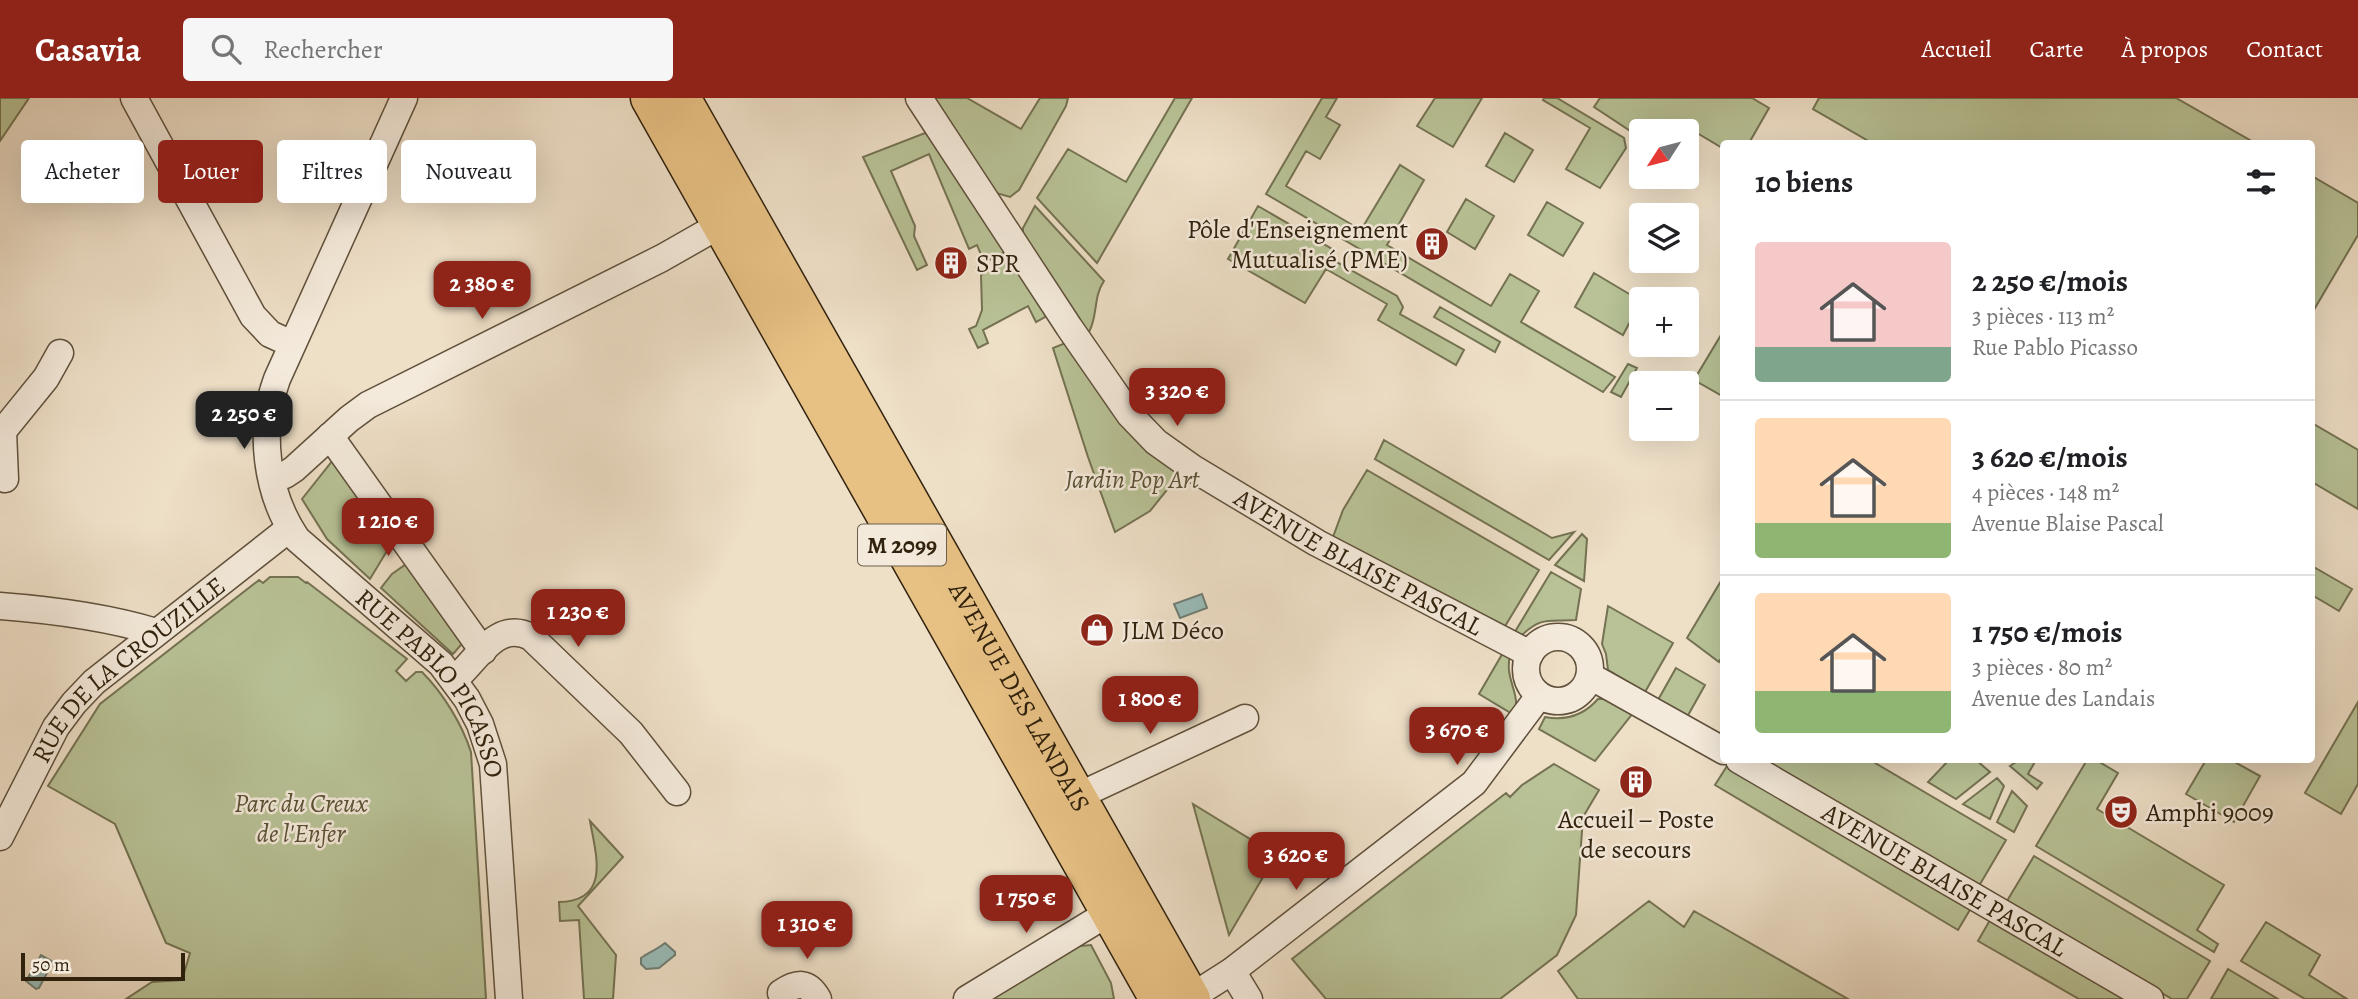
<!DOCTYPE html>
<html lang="fr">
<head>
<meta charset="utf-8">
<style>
	body { margin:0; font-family:Alegreya,serif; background:#f6f6f6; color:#202124; height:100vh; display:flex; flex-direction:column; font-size:26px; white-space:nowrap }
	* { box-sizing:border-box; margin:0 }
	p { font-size:23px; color:#757577 }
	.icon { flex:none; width:38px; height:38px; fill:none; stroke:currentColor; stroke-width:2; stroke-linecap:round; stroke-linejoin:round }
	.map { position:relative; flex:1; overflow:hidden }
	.panel { position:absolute; left:1720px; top:42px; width:595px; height:623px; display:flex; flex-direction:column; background:#fff; border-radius:7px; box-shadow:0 7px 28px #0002 }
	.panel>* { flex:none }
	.banner { position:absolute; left:21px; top:42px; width:665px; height:63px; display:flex; gap:14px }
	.needle { width:46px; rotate:234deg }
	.controls { position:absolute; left:1629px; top:21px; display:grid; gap:14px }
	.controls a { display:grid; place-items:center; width:70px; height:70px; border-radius:7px; background:#fff; box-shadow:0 7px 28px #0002; font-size:35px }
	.scale { position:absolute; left:21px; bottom:18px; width:164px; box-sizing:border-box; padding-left:7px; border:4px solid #31220d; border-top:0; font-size:19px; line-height:24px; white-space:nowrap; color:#31220d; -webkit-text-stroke:5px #f4eadb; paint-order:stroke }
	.price { position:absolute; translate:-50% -60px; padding:0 16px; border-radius:14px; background:#8f2418; color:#fff; font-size:23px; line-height:46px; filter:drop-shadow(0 2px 4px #0008) }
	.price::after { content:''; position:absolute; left:50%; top:42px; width:21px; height:16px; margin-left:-10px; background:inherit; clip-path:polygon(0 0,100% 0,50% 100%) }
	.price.active { background:#222; color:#fff }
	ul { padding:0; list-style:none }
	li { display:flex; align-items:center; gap:21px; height:175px; padding:0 35px }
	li+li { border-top:2px solid #e0e0e0 }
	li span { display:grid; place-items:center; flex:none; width:196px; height:140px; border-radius:7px; color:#555 }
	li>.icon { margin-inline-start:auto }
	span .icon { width:84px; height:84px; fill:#fffc; stroke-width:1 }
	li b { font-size:30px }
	h2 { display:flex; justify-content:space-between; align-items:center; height:84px; padding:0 35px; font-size:30px }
	.chip { padding:0 24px; border-radius:7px; background:#fff; box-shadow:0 7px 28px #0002; font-size:24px; line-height:63px }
	.chip.active { background:#8f2418; color:#fff }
	header { display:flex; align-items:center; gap:42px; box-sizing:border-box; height:98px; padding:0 35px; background:#8f2418; color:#fff }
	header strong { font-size:33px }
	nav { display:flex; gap:38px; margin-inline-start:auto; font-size:24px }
	.search { width:490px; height:63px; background:#f6f6f6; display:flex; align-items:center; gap:18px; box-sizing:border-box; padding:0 24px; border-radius:7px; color:#757577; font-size:26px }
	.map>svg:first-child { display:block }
</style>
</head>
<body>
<header>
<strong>Casavia</strong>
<div class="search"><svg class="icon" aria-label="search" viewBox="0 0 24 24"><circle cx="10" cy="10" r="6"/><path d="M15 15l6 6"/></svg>Rechercher</div>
<nav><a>Accueil</a><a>Carte</a><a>À propos</a><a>Contact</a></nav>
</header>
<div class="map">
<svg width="2358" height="901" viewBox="0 0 2358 901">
	<rect width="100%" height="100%" fill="#eedfc7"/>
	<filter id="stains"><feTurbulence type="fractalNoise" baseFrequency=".00286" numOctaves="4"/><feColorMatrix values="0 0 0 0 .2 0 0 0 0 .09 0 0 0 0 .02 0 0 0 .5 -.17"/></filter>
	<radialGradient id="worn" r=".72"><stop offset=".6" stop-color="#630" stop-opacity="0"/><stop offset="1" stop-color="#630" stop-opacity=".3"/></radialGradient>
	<!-- green -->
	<path fill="#b8c296" stroke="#747252" stroke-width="2" d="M0,0H29L0,43Z
		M933,0H967L1021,31L1040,0H1068L1066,8L1019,92L1010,99L996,95Z
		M1175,0H1192L1097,165L1037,100L1068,51L1126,84Z
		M1322,0H1337L1326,19L1340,27L1320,61L1306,53L1286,88L1361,132L1400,67L1424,82L1387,147L1491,208L1510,176L1539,193L1521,224L1615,279L1603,294L1266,96Z
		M1435,0H1482L1453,49L1417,28Z
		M1544,0H1557L1624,40L1626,50L1600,90L1566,71L1590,30L1543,2Z
		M1600,0H1752L1769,10L1749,45L1724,46V51L1692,32L1687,40V33H1667L1648,22L1638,38L1594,9Z
		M1819,0H2176L2255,45H1872L1813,11Z
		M925,35L932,36L1009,152L977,168L982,159L977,147L969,151L929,56L891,73L915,128L914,138L927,167L917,172L863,59Z
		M1505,35L1533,52L1514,84L1486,68Z
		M2312,78L2358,105V137L2312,215Z
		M1466,101L1494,118L1475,151L1447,134Z
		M1547,104L1583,125L1563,158L1528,137Z
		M1035,108L1104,183C1093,199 1098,218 1089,234H1087L1023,136V130Z
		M1258,108L1332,151L1328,159L1397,198L1403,209L1400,216L1464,252L1456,267L1378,222L1387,206L1326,171L1305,205L1228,161Z
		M1011,161L1048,213L1045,219L1036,224L1028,208L983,232L988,245L978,250L969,231L976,228L982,212L981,177Z
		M1594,175L1641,203L1623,237L1575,209Z
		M1440,209L1500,244L1495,254L1434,219Z
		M1721,237L1724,238V299L1694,282Z
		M1068,244L1134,337L1179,377L1150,413L1115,434L1088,359L1053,250Z
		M1628,266L1637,270L1621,299L1611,294Z
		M2312,325L2358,352V411L2312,384Z
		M1384,342L1552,440L1574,434L1549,462L1375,361Z
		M337,357L396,438L370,481L327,441L302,401Z
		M1367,372L1539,472L1504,530L1333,439L1343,412Z
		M1582,436L1587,441L1584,483L1555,467Z
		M412,462L467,540L453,556L381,490L392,476Z
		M2312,468L2352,491L2339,513L2312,497Z
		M1551,474L1581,491L1576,522C1550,524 1542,517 1520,539L1513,537Z
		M1724,478V555L1719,564L1687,540Z
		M270,479H298L306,485L307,484L407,561L396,573L406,583L416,574H422C443,595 462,626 471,654L486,901H126L152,884L182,882L190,855L166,845L115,726L48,688L100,606L259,482L263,485Z
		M1608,508L1673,545L1645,594L1608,572L1606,556L1602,546Z
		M1504,553L1510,557C1504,582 1522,596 1514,617L1479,596Z
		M1676,570L1705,587L1687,619L1658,602Z
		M1598,601H1608L1633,615L1595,663L1539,631L1545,619C1566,623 1584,617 1598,601Z
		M2358,604V686L2341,716L2305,695Z
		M1765,662H1870L2006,742L1979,788Z
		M1949,662H1976L1990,674L1956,701L1928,684Z
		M2019,662H2036L2028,676L2042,685L2037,691L2010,668Z
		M2087,662H2096L2118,675L2097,711L2224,787L2197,832L2218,846L2214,854L2036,748Z
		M2206,662H2231L2260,678L2234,724L2186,696Z
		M1554,666L1599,692L1583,719L1576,817L1557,857L1500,901H1326L1292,861L1506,695L1510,699L1522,687Z
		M1727,668L1971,810L1958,832L1715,687Z
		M1997,680L2004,688L1990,721L1963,706Z
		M2012,693L2027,708L2014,734L1997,724Z
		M1193,706L1276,757L1229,837Z
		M590,723L623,759L578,808L616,857L613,901H584L579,822L560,823L559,804C611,803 596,757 590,723Z
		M2034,758L2210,863L2187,901H2172L2007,803Z
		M1649,803L1684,829L1694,813L1848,901H1578L1558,873Z
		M1990,822L2127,901H2079L1978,843Z
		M2266,824L2320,857L2309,877L2347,901H2305L2241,863Z
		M1091,847L1111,885L1114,901H984L1070,849Z
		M2228,871L2278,901H2211Z"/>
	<!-- water -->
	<path fill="#99bcb8" stroke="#6f7e74" stroke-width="2" d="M1202,496L1207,510L1180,520L1174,506Z
		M665,845L675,854V857L659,870L646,871L641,866V860C648,855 656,852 665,845Z
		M41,857L53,864L39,890L36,891L26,883Z"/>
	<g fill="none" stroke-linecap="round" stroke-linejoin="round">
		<!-- street casing -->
		<g stroke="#60513c" stroke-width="29">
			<g id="street">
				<path d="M134,0L253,218L270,236L292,246"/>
				<path id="s1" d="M404,0L277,281C258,332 266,396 297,441L441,566L467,601L480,626L493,666L509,901"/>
				<path id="s2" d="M919,0L1069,229L1130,317L1156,344L1194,371L1317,445L1530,556"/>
				<path d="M0,332L3,333L46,280L60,255"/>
				<path d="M3,333L5,381"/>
				<path d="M330,338L483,553"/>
				<path d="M272,380L285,377L294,371L349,321L368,307L662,160L734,119"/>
				<path d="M0,508C52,512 107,519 156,534"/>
				<circle cx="1558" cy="571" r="32"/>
				<path d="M1590,578L1724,653"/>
				<path d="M454,582C477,563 496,521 531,539L631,635L677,694"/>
				<path id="s3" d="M1739,662L2150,901"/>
				<path d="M1076,699L1245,620"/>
				<path id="s4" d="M0,739L56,629L74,605L94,584L290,430"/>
				<path d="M1232,873L1249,901"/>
				<path d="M781,895C797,884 808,883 818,901"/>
				<path d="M967,901L1110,814"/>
				<path d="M1188,901L1232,873L1474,685L1539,598"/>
			</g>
		</g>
		<!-- primary casing -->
		<g stroke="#31220d" stroke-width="41">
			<g id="primary">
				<path d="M650,0L1159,901"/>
				<path id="s5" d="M681,0L1191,901"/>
			</g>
		</g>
		<!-- street -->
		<use href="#street" stroke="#f4eadb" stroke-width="26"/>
		<!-- primary -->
		<use href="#primary" stroke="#e7c084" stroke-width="38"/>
	</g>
	<!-- icons -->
	<defs>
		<g id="building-disc" transform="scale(1.75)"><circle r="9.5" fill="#8f2418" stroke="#f4eadb"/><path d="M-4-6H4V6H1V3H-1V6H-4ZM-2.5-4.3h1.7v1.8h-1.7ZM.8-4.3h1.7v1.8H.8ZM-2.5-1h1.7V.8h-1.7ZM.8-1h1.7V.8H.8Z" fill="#fff"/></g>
		<g id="shop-disc" transform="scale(1.75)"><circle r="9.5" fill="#8f2418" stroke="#f4eadb"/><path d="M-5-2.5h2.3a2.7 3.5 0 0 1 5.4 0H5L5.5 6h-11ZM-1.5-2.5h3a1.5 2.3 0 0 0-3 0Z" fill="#fff"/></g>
		<g id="theatre-disc" transform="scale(1.75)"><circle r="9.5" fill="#8f2418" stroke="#f4eadb"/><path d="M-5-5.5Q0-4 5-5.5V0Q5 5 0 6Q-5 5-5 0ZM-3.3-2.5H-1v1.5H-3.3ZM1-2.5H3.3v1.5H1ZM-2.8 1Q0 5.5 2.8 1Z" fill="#fff"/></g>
	</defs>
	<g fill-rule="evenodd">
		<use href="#building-disc" x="1432" y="146"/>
		<use href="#building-disc" x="951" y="165"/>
		<use href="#shop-disc" x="1097" y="532"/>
		<use href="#building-disc" x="1636" y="684"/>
		<use href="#theatre-disc" x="2121" y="714"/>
	</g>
	<g text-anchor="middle" stroke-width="5" stroke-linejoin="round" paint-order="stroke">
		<!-- shield labels -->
		<rect fill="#f4eadb" stroke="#6c5e4b" stroke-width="2" x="858" y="426.5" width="88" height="41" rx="5"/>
		<g font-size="24" font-weight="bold" fill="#31220d">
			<text x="902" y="455">M 2099</text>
		</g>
		<!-- poi labels -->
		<g font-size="26" fill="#31220d" stroke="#f4eadb" text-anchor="start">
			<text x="1408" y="140" text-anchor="end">Pôle d'Enseignement<tspan x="1408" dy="30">Mutualisé (PME)</tspan></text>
			<text x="976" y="174">SPR</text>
			<text x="1122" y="541">JLM Déco</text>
			<text x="2146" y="723">Amphi 9009</text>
			<text x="1636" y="730" text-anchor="middle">Accueil − Poste<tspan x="1636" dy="30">de secours</tspan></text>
		</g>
		<!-- park labels -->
		<g font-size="26" font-style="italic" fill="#5a5236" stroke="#f4eadb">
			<text x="1132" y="390">Jardin Pop Art</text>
			<text x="301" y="714">Parc du Creux<tspan x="301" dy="30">de l'Enfer</tspan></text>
		</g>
		<!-- street labels -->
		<g font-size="26" fill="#31220d" stroke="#f4eadb">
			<text dy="9" stroke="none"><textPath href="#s2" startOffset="654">AVENUE BLAISE PASCAL</textPath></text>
			<text dy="9" stroke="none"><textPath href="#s4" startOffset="215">RUE DE LA CROUZILLE</textPath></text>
			<text dy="9" stroke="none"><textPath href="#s1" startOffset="676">RUE PABLO PICASSO</textPath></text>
			<text dy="9" stroke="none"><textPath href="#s5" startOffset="688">AVENUE DES LANDAIS</textPath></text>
			<text dy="9" stroke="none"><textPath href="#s3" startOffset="238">AVENUE BLAISE PASCAL</textPath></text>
		</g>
	</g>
	<rect width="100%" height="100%" filter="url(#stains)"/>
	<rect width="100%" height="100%" fill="url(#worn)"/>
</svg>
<div class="controls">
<a><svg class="needle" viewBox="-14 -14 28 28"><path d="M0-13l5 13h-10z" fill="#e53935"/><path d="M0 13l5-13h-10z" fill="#757577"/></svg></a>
<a><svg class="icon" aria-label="layers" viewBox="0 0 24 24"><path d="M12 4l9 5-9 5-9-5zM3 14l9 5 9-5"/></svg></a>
<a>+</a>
<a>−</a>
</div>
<div class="scale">50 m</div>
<b class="price" style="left:482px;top:223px">2 380 €</b>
<b class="price" style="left:1177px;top:330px">3 320 €</b>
<b class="price active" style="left:244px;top:353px">2 250 €</b>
<b class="price" style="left:388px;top:460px">1 210 €</b>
<b class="price" style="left:578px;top:551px">1 230 €</b>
<b class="price" style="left:1150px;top:638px">1 800 €</b>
<b class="price" style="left:1457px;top:669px">3 670 €</b>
<b class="price" style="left:1296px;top:794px">3 620 €</b>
<b class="price" style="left:1026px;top:837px">1 750 €</b>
<b class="price" style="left:807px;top:863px">1 310 €</b>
<div class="banner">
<a class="chip">Acheter</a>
<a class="chip active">Louer</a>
<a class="chip">Filtres</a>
<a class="chip">Nouveau</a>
</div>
<section class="panel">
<h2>10 biens<svg class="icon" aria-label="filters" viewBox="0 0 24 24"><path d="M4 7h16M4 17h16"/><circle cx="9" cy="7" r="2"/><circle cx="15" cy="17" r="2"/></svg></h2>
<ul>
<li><span style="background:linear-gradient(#f6c9c9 75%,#7fa58c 0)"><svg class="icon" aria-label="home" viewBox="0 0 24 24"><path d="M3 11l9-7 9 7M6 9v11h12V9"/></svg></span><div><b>2 250 €/mois</b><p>3 pièces · 113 m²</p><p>Rue Pablo Picasso</p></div></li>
<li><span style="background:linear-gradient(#ffd9b3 75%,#8fb573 0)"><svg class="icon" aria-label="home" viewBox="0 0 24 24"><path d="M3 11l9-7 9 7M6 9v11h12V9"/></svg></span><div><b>3 620 €/mois</b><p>4 pièces · 148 m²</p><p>Avenue Blaise Pascal</p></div></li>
<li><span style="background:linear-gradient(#ffd9b3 70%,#8fb573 0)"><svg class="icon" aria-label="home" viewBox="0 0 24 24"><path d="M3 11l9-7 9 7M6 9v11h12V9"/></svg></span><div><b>1 750 €/mois</b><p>3 pièces · 80 m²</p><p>Avenue des Landais</p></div></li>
</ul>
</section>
</div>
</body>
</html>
